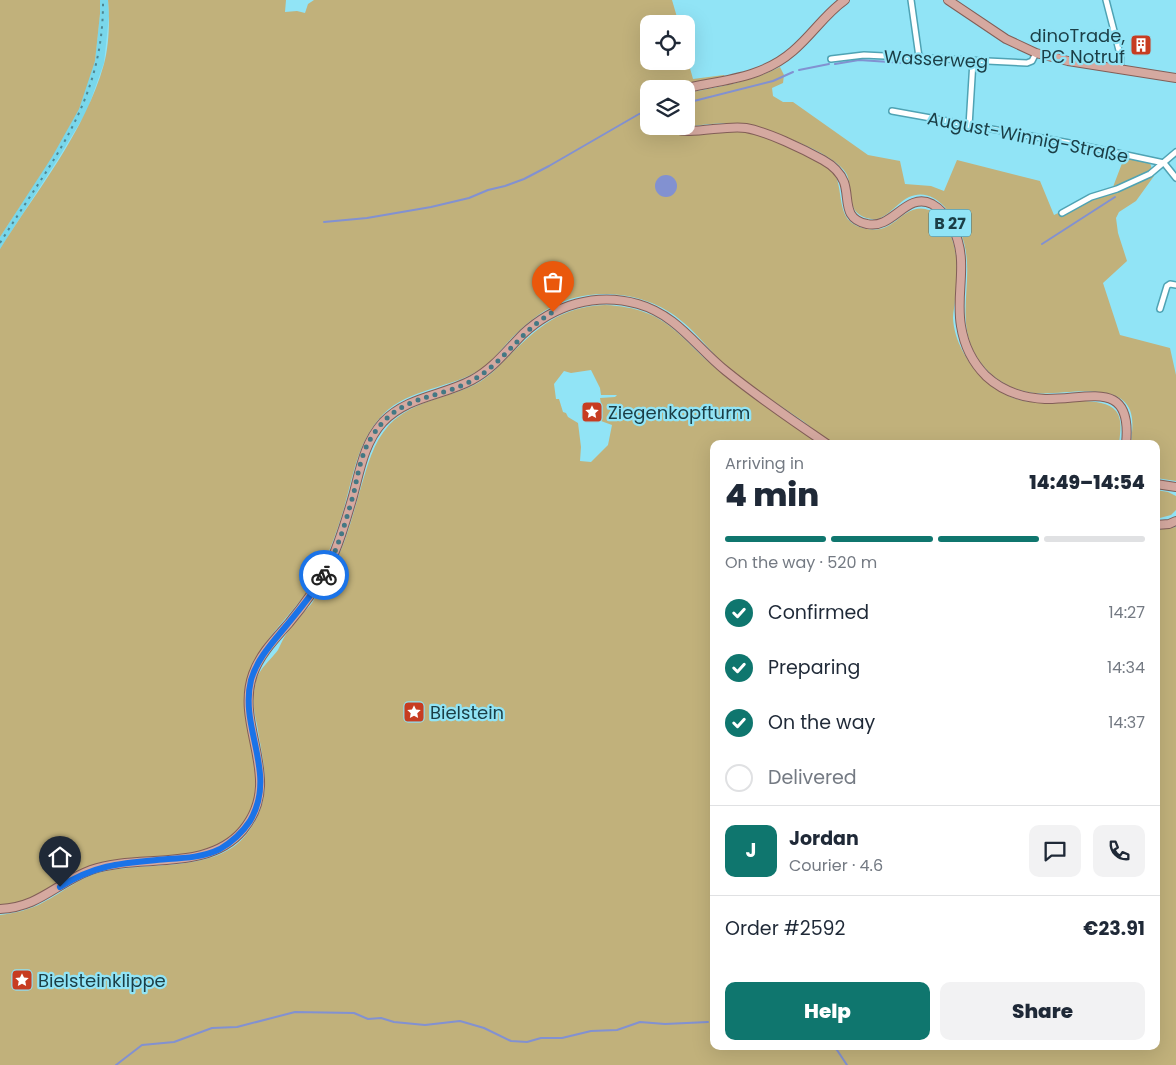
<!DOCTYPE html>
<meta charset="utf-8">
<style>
:root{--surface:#fff;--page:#f2f2f3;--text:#1f2937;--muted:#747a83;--line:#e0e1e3;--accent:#0f766e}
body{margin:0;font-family:Poppins,sans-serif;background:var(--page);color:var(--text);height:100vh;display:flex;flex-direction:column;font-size:19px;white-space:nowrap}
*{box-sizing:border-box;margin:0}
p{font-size:16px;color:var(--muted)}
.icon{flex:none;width:28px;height:28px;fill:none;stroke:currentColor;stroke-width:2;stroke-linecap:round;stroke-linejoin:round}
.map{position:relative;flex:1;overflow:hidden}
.side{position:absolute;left:710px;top:440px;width:450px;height:610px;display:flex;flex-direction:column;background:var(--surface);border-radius:10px;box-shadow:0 5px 20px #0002}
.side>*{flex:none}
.buttons{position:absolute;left:640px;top:15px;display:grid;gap:10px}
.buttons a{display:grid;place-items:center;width:55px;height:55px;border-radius:10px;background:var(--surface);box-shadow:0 5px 20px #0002;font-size:25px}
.pin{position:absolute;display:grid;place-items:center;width:42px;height:42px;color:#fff;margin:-51px -21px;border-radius:50% 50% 50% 0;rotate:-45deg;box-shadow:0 0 5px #0007}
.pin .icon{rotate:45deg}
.courier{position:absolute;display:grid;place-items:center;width:50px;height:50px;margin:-25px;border:4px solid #1a73e8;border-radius:50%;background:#fff;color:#222;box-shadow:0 1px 6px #0007}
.headline em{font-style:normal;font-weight:800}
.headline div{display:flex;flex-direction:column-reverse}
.headline{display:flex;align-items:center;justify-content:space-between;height:85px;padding:0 15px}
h1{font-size:32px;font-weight:800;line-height:38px}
.bar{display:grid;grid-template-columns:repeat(4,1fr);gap:8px 5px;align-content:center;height:60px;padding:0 15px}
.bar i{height:6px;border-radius:4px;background:var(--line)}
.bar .active{background:var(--accent)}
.bar p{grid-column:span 4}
.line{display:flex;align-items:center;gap:12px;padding:0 15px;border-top:1px solid var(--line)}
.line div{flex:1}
.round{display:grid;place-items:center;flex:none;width:52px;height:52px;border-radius:10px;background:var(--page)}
ol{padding:0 15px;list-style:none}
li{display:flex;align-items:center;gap:15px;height:55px}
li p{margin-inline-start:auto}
li .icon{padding:5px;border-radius:50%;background:var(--accent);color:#fff;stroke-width:4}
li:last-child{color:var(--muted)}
li i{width:28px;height:28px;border:2px solid var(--line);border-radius:50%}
.primary-button{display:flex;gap:10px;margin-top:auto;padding:10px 15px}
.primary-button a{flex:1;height:58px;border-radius:10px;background:var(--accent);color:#fff;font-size:20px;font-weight:800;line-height:58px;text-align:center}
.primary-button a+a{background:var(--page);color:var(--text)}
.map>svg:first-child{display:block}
.built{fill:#79d7eb}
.green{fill:#c1b17b;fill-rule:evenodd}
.water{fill:#8291d1}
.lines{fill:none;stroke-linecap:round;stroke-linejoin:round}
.stream{stroke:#8291d1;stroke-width:2}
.street-casing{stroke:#4fa3b4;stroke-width:8}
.primary-casing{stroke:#825e57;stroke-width:10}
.street{stroke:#fff;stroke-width:5}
.primary{stroke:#d5a9a0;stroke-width:8}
.rail{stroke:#4f8793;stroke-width:2;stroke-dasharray:2.5 5;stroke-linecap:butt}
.done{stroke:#447884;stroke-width:5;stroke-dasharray:0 9}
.route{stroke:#1a73e8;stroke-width:6}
.labels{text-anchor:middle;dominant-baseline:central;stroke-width:4.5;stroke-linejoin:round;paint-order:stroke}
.shield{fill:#91e4f6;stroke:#3e707b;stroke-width:1}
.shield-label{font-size:16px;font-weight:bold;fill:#1b3e46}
.poi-label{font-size:18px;fill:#1b3e46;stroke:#91e4f6;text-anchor:start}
.street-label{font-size:18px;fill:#1b3e46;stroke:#91e4f6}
</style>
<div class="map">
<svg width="1176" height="1065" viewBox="0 0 1176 1065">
<rect width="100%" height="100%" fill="#91e4f6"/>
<path class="built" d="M100,0h8l1,16 -5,47 -17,48 -29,48 -58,90v-12l18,-28 77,-148 5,-47z"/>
<g class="green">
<path d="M0,0h100v14l-5,47 -16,48 -27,48 -52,80z"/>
<path d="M108,0h178l-1,12 12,-1 8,2 3,-9 6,-4h358l7,24h-30v37h37v-7l7,25 31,-4 1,2 -44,7 -12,5h-20v37h13l9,8 7,1c19,-1 40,-6 60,-5 16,1 87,30 96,43 10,16 2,44 23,53 9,4 20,5 29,1 7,-3 13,-9 19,-13 20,-13 34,-1 44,18 10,20 9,46 6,67 0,6 -2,12 -2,19 1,22 14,44 29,60 11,11 27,20 42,23 23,5 78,-8 92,10 7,9 4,22 3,33h-32l-6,-2 -15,-1 -20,3c-54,0 -108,0 -162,0 -13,0 -40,3 -51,-2 -11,-5 -21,-14 -30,-21 -28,-19 -58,-38 -83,-61 -12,-12 -23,-26 -36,-37 -26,-23 -61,-32 -95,-28 -34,4 -58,23 -81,47 -10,11 -19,23 -32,30 -32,18 -73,17 -98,48 -21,25 -25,57 -34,88 -7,23 -15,47 -27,68 -19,35 -60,65 -69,103 -12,47 26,100 -4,144 -30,46 -104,27 -151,42 -16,6 -29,16 -45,25 -15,9 -30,13 -48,15v-656c37,-59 85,-117 104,-185 5,-18 6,-45 4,-64z"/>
<path d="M780,67l4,8 -1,8 -11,5 1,8 10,6h10l75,53 32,6 5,23 26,2 13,5 13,-31 83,21 14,34 59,-28 11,-29 26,5 4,13 -18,25 -17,11 -3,6 2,15 9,28 -24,22 17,52 50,13 6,27v106l-20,-3v-34h-25c1,-12 3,-23 -1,-34 -13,-30 -68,-14 -95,-17 -17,-1 -35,-10 -47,-22 -43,-45 -7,-91 -28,-140 -8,-19 -27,-45 -51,-34 -10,5 -17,15 -27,20 -6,4 -16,2 -22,-2 -13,-8 -7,-30 -14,-42 -12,-20 -66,-38 -89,-47 -25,-6 -48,-2 -73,1l-4,-1h6v-33c32,-6 65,-11 94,-26z"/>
<path d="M605,305c65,3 73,34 118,69 30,25 64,47 96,70h-105v602h442v-516l20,-3v538h-1176v-150c15,-2 29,-5 42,-12 22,-11 40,-28 65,-32 42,-9 109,1 138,-35 30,-36 19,-69 12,-111 -3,-13 -5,-26 -2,-39 2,-16 14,-24 23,-36 3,-6 5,-12 9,-17 7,-11 17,-20 25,-30 7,-11 14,-23 20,-34 14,-25 21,-55 29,-82 7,-23 12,-44 28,-62 24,-25 58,-26 87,-41 12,-6 21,-16 30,-25 31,-31 53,-52 99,-54zM591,370l9,18 1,7h16l-2,2 -15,1 2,11 -1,12 11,4 -4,20 -17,17 -11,-1 1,-14 -3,-24 -10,-6 -2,-4 -3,-1 -4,-13h-3l-2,-15 10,-13 7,2z"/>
<path d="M1156,490l12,2 8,4v14l-5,5 -15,4z"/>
</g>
<circle class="water" cx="666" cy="186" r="11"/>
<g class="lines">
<g class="stream">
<path d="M835,64l24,-4 76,5"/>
<path d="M799,70l30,-6"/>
<path d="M686,103l87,-22 20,-9"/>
<path d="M324,222l43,-4 64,-11 38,-9 19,-8 17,-4 19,-7 25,-13 90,-52 10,-2"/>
<path d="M1042,244l73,-47"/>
<path d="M831,1046l6,4 10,15"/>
<path d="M116,1065l26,-20 32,-3 38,-14 25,-1 58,-15 59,1 14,6 13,-1 13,4 31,3 35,-4 24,7 27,13 16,1 14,-4h21l29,-7 26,-1 23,-8 25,2 43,-2"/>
</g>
<g class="street-casing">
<g id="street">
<path d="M911,0l8,57"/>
<path d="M1106,0l15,58 -1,12"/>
<path d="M831,59l33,-4 163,8 5,-2 4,-8"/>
<path d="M892,111l183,33 89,19"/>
<path d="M969,126l4,-65"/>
<path d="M1164,163l12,15"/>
<path d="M1062,213l29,-16 26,-8 33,-15 26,-22"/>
<path d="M1160,309l7,-23 3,-2 6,1"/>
</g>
</g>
<g class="primary-casing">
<g id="primary">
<path d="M948,0l58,39 30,14 32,8 108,17"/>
<path d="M682,89c39,-9 79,-10 111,-38 19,-16 32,-37 52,-51"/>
<path d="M668,126c17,12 56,-2 78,2 22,4 57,21 77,32 9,5 17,12 21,22 6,17 -2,37 23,42 26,6 39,-33 65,-20 9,5 15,13 20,22 18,35 3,65 9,100 3,19 12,37 25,50 16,15 38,22 59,23 43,1 88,-21 81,45"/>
<path d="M1156,484l20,3"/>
<path d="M1156,525l13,-1 7,-3"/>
<path d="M0,909c40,-2 56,-26 91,-39 48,-17 116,3 152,-40 42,-51 -9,-103 10,-156 7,-20 22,-35 36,-51 15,-18 28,-36 39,-56 11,-22 18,-47 25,-71 7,-26 11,-53 30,-74 25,-26 59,-26 89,-42 21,-11 35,-30 51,-46 31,-29 73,-42 115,-30 39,11 58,43 88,67 32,26 67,50 101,73"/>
</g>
</g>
<use href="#street" class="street"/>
<use href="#primary" class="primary"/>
<path class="rail" d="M0,243c51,-82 104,-140 103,-243"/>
</g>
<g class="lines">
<path class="done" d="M324,575c14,-26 22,-54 30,-83 4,-18 7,-38 17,-54 29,-47 67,-36 107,-61 28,-18 45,-48 75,-65"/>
<path class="route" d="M60,887c37,-24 66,-24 108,-28 18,-1 36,-2 52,-10 12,-7 22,-16 30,-28 28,-48 -11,-92 1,-141 6,-21 21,-37 35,-54 13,-16 27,-32 38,-51"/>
</g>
<defs>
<g id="building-square" transform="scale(1.125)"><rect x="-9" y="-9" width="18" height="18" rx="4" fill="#c73c21" stroke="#91e4f6"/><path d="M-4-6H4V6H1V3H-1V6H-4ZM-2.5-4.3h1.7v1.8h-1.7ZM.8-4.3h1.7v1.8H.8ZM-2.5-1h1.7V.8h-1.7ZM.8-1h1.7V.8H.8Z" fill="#fff"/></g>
<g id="sight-square" transform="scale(1.125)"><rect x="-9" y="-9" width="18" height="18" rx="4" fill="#c73c21" stroke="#91e4f6"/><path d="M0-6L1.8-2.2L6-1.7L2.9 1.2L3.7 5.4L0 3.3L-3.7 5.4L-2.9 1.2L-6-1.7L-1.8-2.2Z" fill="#fff"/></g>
</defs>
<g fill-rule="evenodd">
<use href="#building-square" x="1141" y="45"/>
<use href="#sight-square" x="592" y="412"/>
<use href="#sight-square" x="414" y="712"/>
<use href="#sight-square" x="22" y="980"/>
</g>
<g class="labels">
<rect class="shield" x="929" y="209.5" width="42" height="27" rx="4"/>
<g class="shield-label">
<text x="950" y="223">B 27</text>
</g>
<g class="poi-label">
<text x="1125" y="35" text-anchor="end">dinoTrade,<tspan x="1125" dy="21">PC Notruf</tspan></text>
<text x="608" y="412">Ziegenkopfturm</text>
<text x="430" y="712">Bielstein</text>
<text x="38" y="980">Bielsteinklippe</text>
</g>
<g class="street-label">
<text transform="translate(936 59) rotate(3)">Wasserweg</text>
<text transform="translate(1028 137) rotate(11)">August-Winnig-Straße</text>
</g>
</g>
</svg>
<div class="buttons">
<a><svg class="icon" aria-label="locate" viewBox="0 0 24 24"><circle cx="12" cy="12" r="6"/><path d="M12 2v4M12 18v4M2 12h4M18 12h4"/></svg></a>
<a><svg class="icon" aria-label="layers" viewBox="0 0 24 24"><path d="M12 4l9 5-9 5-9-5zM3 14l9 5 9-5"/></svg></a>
</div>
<div class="pin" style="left:553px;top:312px;background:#ea580c"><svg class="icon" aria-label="bag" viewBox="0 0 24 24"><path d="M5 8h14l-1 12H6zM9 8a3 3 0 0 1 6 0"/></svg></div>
<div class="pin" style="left:60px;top:887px;background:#1f2937"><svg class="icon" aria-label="home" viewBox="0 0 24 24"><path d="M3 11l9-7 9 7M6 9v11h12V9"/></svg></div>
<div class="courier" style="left:324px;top:575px"><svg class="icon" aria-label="bike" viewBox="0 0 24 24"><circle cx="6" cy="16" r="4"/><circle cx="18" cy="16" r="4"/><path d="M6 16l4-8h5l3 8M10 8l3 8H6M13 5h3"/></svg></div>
<section class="side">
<div class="headline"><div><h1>4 min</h1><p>Arriving in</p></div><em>14:49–14:54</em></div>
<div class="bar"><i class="active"></i><i class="active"></i><i class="active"></i><i></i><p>On the way · 520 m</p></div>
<ol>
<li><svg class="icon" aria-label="check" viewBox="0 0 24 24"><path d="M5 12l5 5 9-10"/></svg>Confirmed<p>14:27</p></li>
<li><svg class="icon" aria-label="check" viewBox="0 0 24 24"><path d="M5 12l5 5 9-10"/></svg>Preparing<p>14:34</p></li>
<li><svg class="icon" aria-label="check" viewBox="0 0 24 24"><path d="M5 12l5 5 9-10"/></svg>On the way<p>14:37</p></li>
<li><i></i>Delivered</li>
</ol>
<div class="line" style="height:90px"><b class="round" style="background:var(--accent);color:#fff">J</b><div><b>Jordan</b><p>Courier · 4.6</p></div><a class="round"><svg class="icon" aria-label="chat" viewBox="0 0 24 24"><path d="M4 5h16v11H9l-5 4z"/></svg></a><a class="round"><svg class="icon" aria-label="phone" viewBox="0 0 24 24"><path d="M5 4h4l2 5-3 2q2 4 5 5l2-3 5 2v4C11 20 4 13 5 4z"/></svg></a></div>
<div class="line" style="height:65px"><div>Order #2592</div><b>€23.91</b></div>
<div class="primary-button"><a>Help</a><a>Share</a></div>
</section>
</div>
